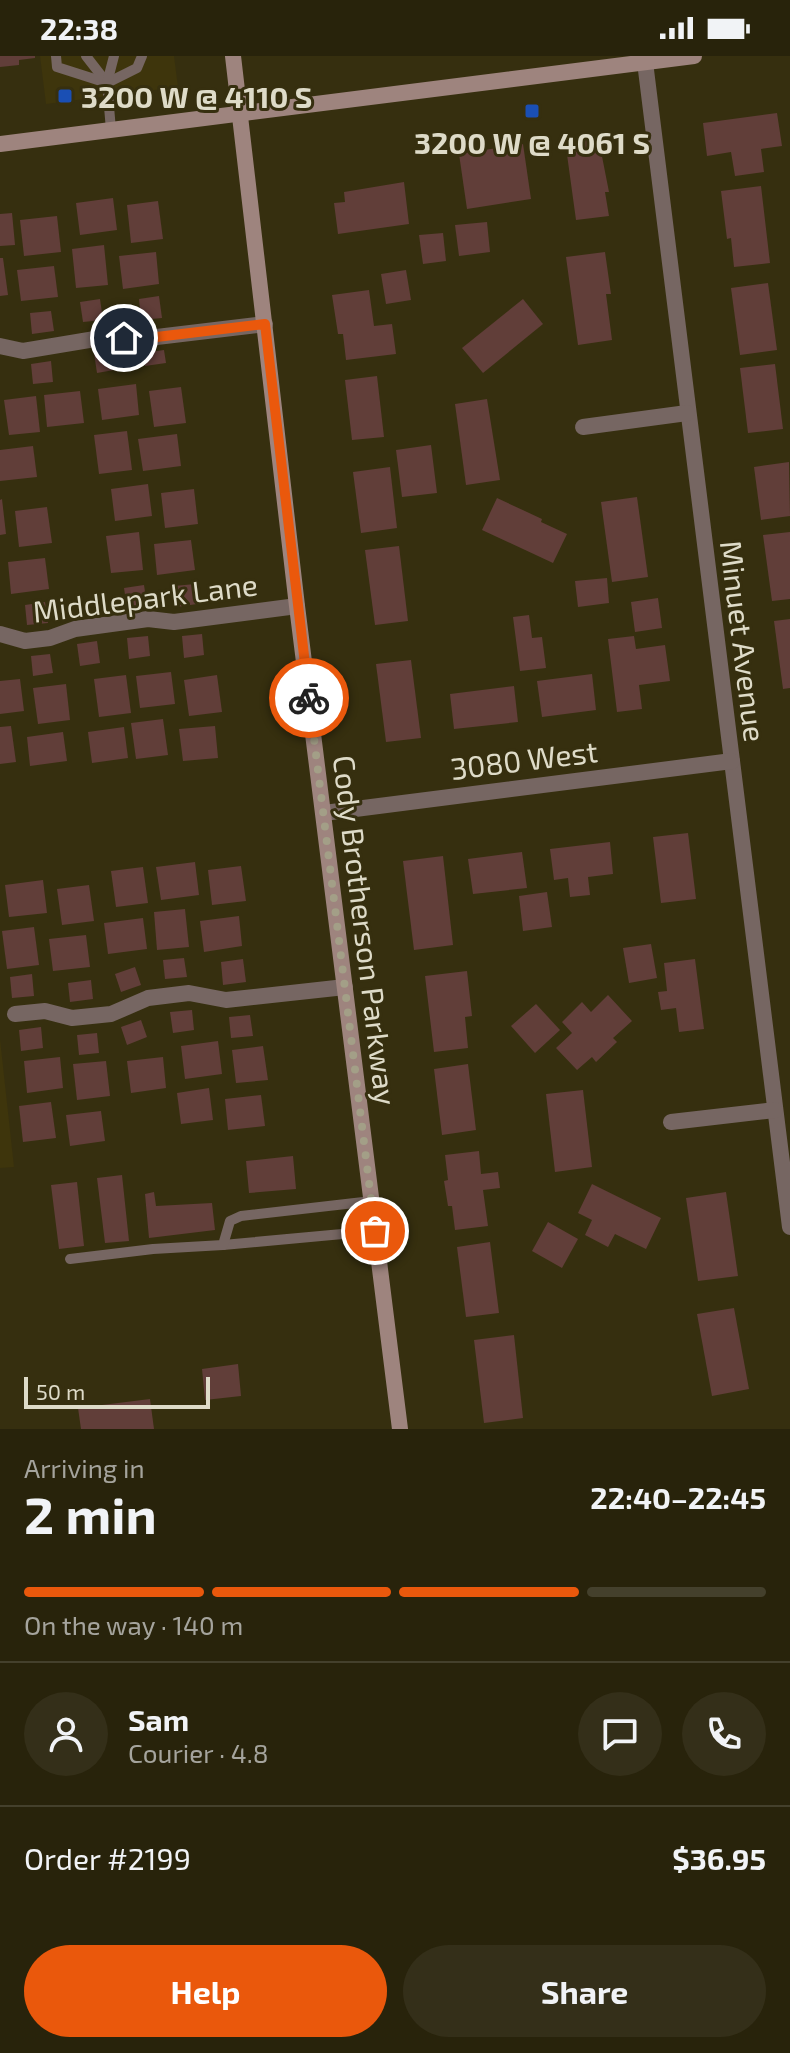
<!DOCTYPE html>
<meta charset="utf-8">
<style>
:root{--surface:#28230b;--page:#342f19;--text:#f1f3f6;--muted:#a5a49d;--line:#44402c;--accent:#ea580c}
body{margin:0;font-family:"Exo 2",sans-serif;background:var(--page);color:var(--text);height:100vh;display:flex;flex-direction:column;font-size:30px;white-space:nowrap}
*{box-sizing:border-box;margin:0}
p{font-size:26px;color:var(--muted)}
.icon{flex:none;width:44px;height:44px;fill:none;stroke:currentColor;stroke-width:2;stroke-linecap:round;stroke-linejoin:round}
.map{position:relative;height:1373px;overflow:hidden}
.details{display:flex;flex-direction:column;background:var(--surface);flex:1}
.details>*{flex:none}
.scale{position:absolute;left:24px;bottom:20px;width:186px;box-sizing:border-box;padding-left:8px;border:4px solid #dedbc8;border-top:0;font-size:22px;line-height:28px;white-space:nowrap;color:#dedbc8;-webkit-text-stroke:6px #362f0f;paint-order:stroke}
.pin{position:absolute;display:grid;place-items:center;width:68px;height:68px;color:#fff;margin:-34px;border:4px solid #fff;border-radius:50%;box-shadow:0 2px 8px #0007}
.courier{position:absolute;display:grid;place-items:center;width:80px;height:80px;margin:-40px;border:6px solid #ea580c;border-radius:50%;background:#fff;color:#222;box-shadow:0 2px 10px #0007}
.summary em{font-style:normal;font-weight:700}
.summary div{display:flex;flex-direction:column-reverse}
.summary{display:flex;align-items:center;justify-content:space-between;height:136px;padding:0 24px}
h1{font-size:52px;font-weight:700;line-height:60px}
.bar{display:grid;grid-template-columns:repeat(4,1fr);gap:12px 8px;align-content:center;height:96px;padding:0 24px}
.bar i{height:10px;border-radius:6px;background:var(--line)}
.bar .active{background:var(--accent)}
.bar p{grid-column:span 4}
.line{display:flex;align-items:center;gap:20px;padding:0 24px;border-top:2px solid var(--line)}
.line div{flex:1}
.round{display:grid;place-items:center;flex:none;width:84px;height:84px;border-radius:42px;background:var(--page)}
.button{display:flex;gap:16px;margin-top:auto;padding:16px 24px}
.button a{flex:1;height:92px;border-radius:48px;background:var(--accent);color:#fff;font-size:32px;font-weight:700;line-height:92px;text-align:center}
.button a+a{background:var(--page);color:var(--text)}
.status{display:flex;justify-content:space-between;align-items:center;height:56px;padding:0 40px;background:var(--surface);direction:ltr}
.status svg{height:22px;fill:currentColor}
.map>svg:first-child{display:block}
.built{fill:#3e350c}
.building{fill:#613e39}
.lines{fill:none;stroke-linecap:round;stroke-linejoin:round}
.lane{stroke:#766662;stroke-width:10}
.street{stroke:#766662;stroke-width:16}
.secondary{stroke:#9e847e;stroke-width:16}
.done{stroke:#a39f87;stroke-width:8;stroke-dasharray:0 14.4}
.route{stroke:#ea580c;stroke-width:10}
.transit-dot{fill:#1a4fb4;stroke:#362f0f;stroke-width:3}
.labels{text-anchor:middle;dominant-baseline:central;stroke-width:6;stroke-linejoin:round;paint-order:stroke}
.poi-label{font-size:30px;font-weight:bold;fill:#dedbc8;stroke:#362f0f;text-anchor:start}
.street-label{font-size:30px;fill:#dedbc8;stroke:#362f0f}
</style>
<div class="status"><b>22:38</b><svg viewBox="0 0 49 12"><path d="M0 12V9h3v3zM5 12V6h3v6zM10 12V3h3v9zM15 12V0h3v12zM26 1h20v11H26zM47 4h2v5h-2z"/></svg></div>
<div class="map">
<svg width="790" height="1373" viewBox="0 0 790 1373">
<rect width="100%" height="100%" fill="#362f0f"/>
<g class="built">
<path d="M40,0h134l4,31 -132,17z"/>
<path d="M0,983l14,128 -14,1z"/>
</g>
<g class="building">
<path d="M0,0h35v2l-16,2v5l-19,2z"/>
<path d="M777,57l5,33 -21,3 3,23 -29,4 -4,-24 -24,4 -4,-33z"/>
<path d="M598,80l11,56h-4l4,24 -33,4 -11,-80z"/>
<path d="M523,88l8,55 -64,10 -8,-55z"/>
<path d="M404,126l5,42 -71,10 -4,-31 11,-1 -1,-10z"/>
<path d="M761,130l9,77 -36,4 -3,-29 -4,1 -6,-48z"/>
<path d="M113,142l4,32 -37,5 -4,-32z"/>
<path d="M158,145l5,38 -32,4 -4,-38z"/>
<path d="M12,157l3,32 -15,1v-32z"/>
<path d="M57,160l4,36 -37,4 -4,-36z"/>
<path d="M487,166l3,30 -31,4 -4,-31z"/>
<path d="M443,177l3,28 -23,3 -4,-29z"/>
<path d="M104,189l4,40 -32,3 -4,-39z"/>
<path d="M156,196l3,32 -36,5 -4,-33z"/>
<path d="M605,196l6,42h-5l6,46 -34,5 -12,-88z"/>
<path d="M0,202h3l5,37 -8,1z"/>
<path d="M54,210l4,31 -37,4 -4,-31z"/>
<path d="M406,214l5,30 -25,4 -5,-30z"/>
<path d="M768,227l9,67 -37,5 -9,-67z"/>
<path d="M369,234l5,36 18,-2 4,30 -50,6 -3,-26h-5l-6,-39z"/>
<path d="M159,240l3,22 -21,2 -2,-21z"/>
<path d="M100,243l3,21 -20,2 -3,-20z"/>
<path d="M523,243l20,25 -60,49 -21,-25z"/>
<path d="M51,255l3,20 -22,3 -2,-21z"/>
<path d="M164,294l2,13 -21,3 -2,-13z"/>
<path d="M111,295l3,19 -17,3 -3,-20z"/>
<path d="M51,305l2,21 -20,2 -2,-20z"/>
<path d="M775,308l8,65 -35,4 -8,-65z"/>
<path d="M377,320l7,61 -32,3 -7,-60z"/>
<path d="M136,328l3,31 -37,5 -4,-31z"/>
<path d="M181,331l5,36 -32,4 -5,-36z"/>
<path d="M80,335l4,32 -37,4 -3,-32z"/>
<path d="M36,340l4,36 -31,3 -5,-35z"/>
<path d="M487,343l13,81 -34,5 -11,-81z"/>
<path d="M127,375l5,39 -33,4 -5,-39z"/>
<path d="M177,378l4,32 -38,5 -5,-32z"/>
<path d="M431,389l6,48 -35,4 -6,-47z"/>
<path d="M33,390l4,31 -37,4v-31z"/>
<path d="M789,406l1,54 -29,4 -7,-53z"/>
<path d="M390,411l7,61 -36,5 -8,-61z"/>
<path d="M148,428l4,32 -37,5 -4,-32z"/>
<path d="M194,433l4,35 -33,4 -4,-35z"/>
<path d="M637,441l11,80 -36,5 -11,-80z"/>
<path d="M497,442l45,21 -1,3 26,12 -14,29 -71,-33z"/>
<path d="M2,443l4,35 -6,1v-35z"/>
<path d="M47,451l5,36 -33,4 -4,-36z"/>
<path d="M139,476l4,38 -32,3 -5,-37z"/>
<path d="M790,476v67l-18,2 -9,-66z"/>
<path d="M191,484l4,30 -38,5 -3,-31z"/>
<path d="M399,490l9,75 -33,4 -10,-75z"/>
<path d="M45,502l4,31 -38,5 -3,-32z"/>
<path d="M607,522l2,25 -31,4 -3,-26z"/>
<path d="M195,528l2,20 -20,3 -3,-21z"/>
<path d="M144,529l3,20 -20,3 -3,-20z"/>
<path d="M658,542l4,30 -27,4 -4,-30z"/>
<path d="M45,546l3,21 -21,2 -2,-20z"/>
<path d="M529,559l3,23 10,-1 4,31 -26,3 -7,-54z"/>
<path d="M790,563v69l-7,1 -9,-68z"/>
<path d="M202,578l2,21 -20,3 -2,-22z"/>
<path d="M148,580l2,20 -21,3 -2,-21z"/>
<path d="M634,580l2,13 29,-4 5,36 -31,4 3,24 -25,3 -9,-73z"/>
<path d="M97,585l3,22 -20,3 -3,-22z"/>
<path d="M50,598l3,19 -20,3 -2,-20z"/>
<path d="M411,604l10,78 -35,4 -10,-78z"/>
<path d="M171,616l4,32 -35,4 -4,-32z"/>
<path d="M592,618l4,36 -54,7 -5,-36z"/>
<path d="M126,619l5,38 -32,4 -5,-38z"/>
<path d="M217,619l5,37 -33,4 -5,-36z"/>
<path d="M20,623l4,32 -24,3v-33z"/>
<path d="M66,628l4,36 -32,4 -5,-36z"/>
<path d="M514,630l4,36 -64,7 -4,-35z"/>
<path d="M163,663l5,36 -32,4 -5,-36z"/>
<path d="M11,670l5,36 -16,2v-37z"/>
<path d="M215,670l3,32 -35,3 -4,-32z"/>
<path d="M124,671l4,31 -36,5 -4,-31z"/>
<path d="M63,676l4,29 -37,5 -3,-29z"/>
<path d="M688,777l8,66 -35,4 -8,-66z"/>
<path d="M610,786l3,32 -25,3 2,18 -20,2 -2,-19 -14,2 -4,-31z"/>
<path d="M522,796l5,36 -54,6 -5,-35z"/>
<path d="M443,800l10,89 -39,5 -11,-89z"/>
<path d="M195,806l4,33 -38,5 -5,-33z"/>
<path d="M241,810l5,35 -34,4 -4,-35z"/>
<path d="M143,811l5,36 -32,4 -5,-36z"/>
<path d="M43,824l4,33 -38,4 -4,-32z"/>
<path d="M89,829l5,36 -32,4 -5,-36z"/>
<path d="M547,836l5,35 -29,4 -4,-35z"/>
<path d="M185,853l4,38 -32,3 -3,-38z"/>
<path d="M239,860l3,30 -38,6 -4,-31z"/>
<path d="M143,862l4,31 -39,5 -4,-31z"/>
<path d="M34,871l5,38 -32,4 -5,-38z"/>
<path d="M86,879l4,32 -37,4 -4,-32z"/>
<path d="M651,888l6,34 -28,5 -6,-35z"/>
<path d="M184,902l3,19 -22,2 -2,-19z"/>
<path d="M243,903l3,23 -23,3 -2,-23z"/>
<path d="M695,903l9,70 -25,3 -3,-24 -15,2 -3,-18 9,-1 -3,-28z"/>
<path d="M135,911l6,18 -20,7 -6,-18z"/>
<path d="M467,915l5,45 -7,1 3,31 -34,4 -9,-76z"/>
<path d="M32,918l2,22 -22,2 -2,-21z"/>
<path d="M91,924l2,19 -23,3 -2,-19z"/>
<path d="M608,939l24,26 -19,17 4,4 -21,20 -4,-5 -15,13 -21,-22 16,-15 -10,-11 20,-20 9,10z"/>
<path d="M536,948l24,26 -25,23 -24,-27z"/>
<path d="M192,954l2,20 -21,3 -3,-21z"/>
<path d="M250,959l3,21 -22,2 -2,-21z"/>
<path d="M141,964l6,17 -20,8 -6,-18z"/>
<path d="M41,971l2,21 -22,3 -2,-21z"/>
<path d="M97,977l2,20 -20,2 -2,-20z"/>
<path d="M218,985l4,33 -37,5 -4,-33z"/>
<path d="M263,990l5,34 -32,3 -4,-33z"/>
<path d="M60,1001l3,31 -36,5 -3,-32z"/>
<path d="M163,1001l3,31 -35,5 -4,-32z"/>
<path d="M106,1005l4,35 -33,4 -4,-36z"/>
<path d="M468,1008l8,66 -34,5 -8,-66z"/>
<path d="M209,1032l4,32 -32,4 -4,-31z"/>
<path d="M583,1034l9,77 -37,5 -9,-78z"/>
<path d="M261,1039l4,31 -37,4 -3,-31z"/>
<path d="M51,1046l5,36 -33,4 -4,-36z"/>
<path d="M101,1055l4,30 -35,5 -4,-31z"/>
<path d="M479,1095l2,23 17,-2 2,16 -17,2 5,36 -33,4 -3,-24h-4l-4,-25 4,-1 -3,-25z"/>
<path d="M293,1100l3,33 -47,4 -3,-32z"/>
<path d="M122,1119l7,66 -24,2 -8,-65z"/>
<path d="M77,1126l7,64 -25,3 -8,-64z"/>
<path d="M592,1128l69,34 -15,31 -31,-15 -7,13 -23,-12 7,-15 -14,-7z"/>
<path d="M154,1136l2,14 56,-3 3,27 -66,8 -4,-44z"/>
<path d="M726,1136l12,84 -40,5 -12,-83z"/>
<path d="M548,1166l30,17 -16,29 -30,-17z"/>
<path d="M490,1186l9,71 -33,4 -9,-70z"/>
<path d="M734,1252l15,81 -37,7 -15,-82z"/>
<path d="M514,1279l9,83 -39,5 -10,-83z"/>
<path d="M238,1308l3,32 -36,4 -3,-31z"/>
<path d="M150,1343l4,30h-73l-3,-21z"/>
</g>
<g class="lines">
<g class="lane">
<path d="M56,0l1,11 50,16 30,-15 5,-12"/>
<path d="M86,0l21,27"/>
<path d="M111,74l-4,-47 7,-27"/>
<path d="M223,1189l152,-14"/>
<path d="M70,1203l83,-10 70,-4 7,-24 11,-5 131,-15"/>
</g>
<g class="street">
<path d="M645,6l145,1165"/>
<path d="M0,290l23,5 84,-14 33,2 125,-15"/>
<path d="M583,371l104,-14"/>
<path d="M0,578l25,7 25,-3 25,-9 73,-10 26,3 123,-16"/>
<path d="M324,757l408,-52"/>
<path d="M15,958l30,-3 27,7 39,-4 37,-16 41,-5 37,7 119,-13"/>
<path d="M671,1066l104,-12"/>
</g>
<g class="secondary">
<path d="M233,0l64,550 103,823"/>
<path d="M0,88l694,-88"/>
</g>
</g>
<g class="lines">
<path class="done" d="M309,642l66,533"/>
<path class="route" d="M124,282l16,1 125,-15 44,374"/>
</g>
<g class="transit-dot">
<rect x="57" y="32" width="16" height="16" rx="4"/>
<rect x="524" y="47" width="16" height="16" rx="4"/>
</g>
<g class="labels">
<g class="poi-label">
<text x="81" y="40">3200 W @ 4110 S</text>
<text x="532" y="86" text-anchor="middle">3200 W @ 4061 S</text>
</g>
<g class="street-label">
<text transform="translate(145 541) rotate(-7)">Middlepark Lane</text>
<text transform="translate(744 585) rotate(83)">Minuet Avenue</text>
<text transform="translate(524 703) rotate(-7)">3080 West</text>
<text transform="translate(366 874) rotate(83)">Cody Brotherson Parkway</text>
</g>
</g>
</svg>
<div class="scale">50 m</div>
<div class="pin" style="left:375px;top:1175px;background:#ea580c"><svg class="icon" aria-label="bag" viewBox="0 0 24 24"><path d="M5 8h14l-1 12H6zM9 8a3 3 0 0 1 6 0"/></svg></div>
<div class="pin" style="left:124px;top:282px;background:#1f2937"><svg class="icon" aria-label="home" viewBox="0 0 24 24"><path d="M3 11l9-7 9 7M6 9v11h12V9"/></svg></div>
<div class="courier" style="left:309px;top:642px"><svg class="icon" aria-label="bike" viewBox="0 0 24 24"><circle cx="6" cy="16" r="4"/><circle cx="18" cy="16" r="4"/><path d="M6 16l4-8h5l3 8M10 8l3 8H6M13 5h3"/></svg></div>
</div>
<section class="details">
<div class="summary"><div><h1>2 min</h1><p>Arriving in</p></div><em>22:40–22:45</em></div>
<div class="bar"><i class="active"></i><i class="active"></i><i class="active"></i><i></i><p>On the way · 140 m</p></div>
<div class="line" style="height:144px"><a class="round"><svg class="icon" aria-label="person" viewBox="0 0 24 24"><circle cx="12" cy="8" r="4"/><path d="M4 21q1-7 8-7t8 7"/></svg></a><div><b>Sam</b><p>Courier · 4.8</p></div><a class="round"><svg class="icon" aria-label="chat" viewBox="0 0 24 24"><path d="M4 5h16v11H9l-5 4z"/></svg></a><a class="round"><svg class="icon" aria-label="phone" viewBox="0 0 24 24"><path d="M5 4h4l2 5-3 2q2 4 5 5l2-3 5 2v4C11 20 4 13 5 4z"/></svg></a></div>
<div class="line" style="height:104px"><div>Order #2199</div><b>$36.95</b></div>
<div class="button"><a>Help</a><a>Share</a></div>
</section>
